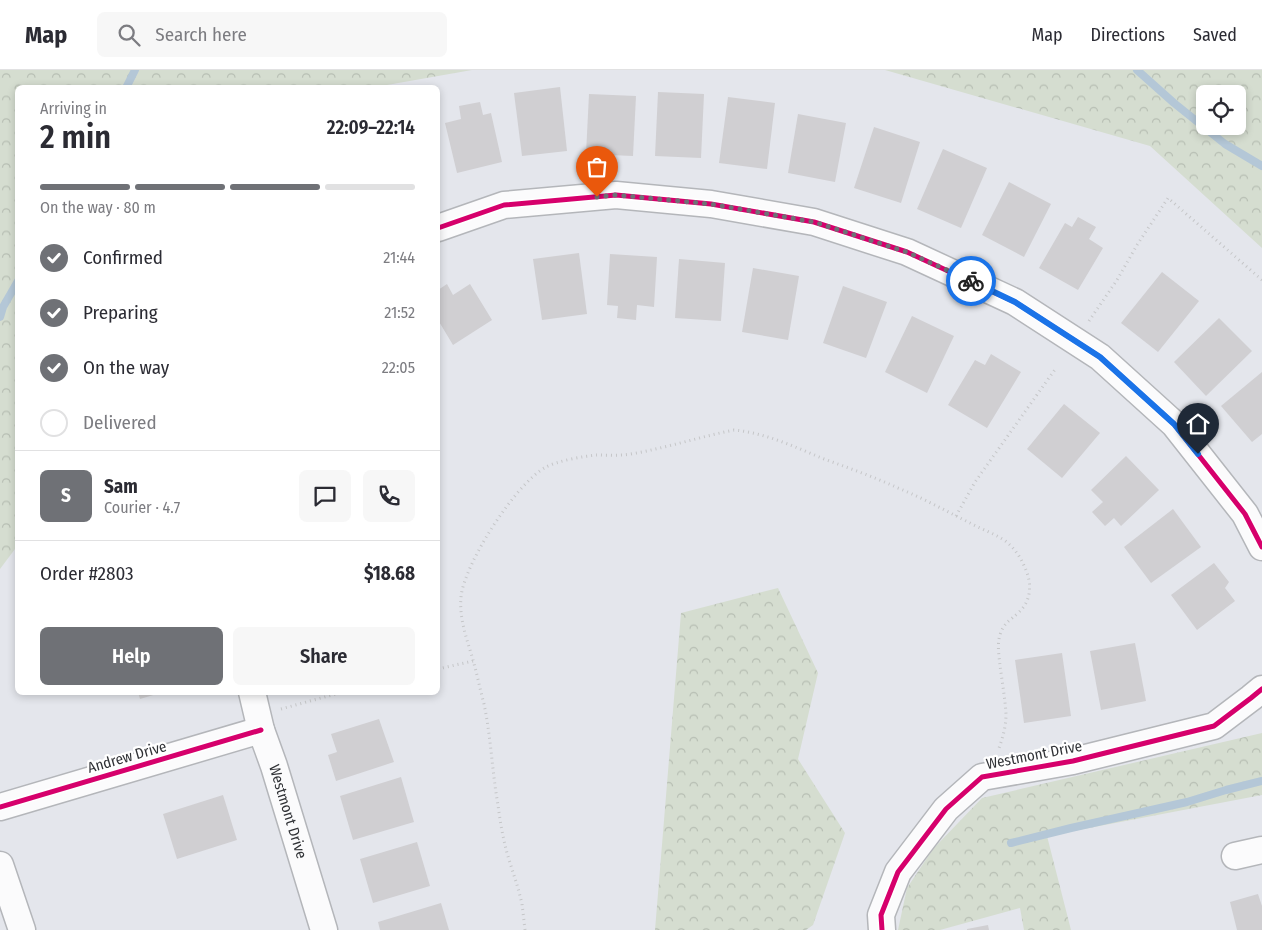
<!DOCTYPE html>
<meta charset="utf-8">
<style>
:root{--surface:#fff;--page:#f7f7f7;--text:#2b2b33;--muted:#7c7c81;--line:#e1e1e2;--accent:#6f7176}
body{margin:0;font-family:"Fira Sans Condensed",sans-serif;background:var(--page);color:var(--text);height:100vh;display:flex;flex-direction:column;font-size:19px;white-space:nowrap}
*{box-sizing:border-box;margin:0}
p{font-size:16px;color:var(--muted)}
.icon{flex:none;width:28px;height:28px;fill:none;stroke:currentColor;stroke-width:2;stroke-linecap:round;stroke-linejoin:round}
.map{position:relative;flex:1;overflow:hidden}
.side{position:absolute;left:15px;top:15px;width:425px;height:610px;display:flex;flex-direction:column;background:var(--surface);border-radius:8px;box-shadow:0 2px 8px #0003}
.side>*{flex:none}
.tools{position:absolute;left:1196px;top:15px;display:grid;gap:10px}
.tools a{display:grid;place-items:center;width:50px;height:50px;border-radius:8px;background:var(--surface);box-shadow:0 2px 8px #0003;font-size:25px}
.pin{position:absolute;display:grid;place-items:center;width:42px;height:42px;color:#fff;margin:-51px -21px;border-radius:50% 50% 50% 0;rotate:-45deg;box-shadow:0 0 5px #0007}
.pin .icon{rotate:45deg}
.courier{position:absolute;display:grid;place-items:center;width:50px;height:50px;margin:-25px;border:4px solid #1a73e8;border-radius:50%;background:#fff;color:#222;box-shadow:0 1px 6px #0007}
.overview em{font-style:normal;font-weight:600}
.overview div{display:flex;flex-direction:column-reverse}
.overview{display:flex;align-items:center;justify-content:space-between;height:85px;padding:0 25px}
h1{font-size:32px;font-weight:600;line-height:38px}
.bar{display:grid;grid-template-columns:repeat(4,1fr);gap:8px 5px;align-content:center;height:60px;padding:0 25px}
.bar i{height:6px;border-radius:4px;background:var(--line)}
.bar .selected{background:var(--accent)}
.bar p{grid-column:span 4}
.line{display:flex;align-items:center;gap:12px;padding:0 25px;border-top:1px solid var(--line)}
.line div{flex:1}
.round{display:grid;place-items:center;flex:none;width:52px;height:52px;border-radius:8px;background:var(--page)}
ol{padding:0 25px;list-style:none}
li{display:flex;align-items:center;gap:15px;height:55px}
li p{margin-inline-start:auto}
li .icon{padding:5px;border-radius:50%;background:var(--accent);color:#fff;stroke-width:4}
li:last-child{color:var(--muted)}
li i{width:28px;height:28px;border:2px solid var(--line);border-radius:50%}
.action{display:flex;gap:10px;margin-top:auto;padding:10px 25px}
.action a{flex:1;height:58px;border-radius:8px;background:var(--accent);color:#fff;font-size:20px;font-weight:600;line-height:58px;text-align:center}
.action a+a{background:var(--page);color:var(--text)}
header{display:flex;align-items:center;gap:30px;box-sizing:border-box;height:70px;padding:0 25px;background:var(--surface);border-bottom:1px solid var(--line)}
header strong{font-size:24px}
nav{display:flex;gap:28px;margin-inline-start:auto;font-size:18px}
.search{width:350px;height:45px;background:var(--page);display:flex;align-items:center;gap:12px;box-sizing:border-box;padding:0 18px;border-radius:8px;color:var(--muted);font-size:19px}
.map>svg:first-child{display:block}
.forest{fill:url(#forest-crowns);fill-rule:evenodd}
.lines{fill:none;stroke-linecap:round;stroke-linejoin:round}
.stream{stroke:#b4c7d7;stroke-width:8}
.building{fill:#d0cfd2}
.minor-casing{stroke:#b4b6ba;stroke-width:29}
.path{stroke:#c5c6c8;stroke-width:3;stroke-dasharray:1 4;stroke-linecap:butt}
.minor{stroke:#fbfbfc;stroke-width:26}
.cycleway-casing{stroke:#fff;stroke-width:8}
.cycleway{stroke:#d6006c;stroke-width:5}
.done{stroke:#6f7176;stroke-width:5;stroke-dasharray:0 9}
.route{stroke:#1a73e8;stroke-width:6}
.labels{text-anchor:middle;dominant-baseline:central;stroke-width:4.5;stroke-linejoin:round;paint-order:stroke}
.street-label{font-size:15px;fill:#303236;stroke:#fff}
</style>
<header>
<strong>Map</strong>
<div class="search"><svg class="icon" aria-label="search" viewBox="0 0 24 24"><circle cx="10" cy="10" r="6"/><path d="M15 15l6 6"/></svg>Search here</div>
<nav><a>Map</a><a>Directions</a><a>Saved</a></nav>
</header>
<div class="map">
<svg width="1262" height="860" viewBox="0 0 1262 860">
<defs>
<pattern id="forest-crowns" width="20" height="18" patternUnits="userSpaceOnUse" patternTransform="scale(1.25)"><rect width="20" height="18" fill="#d5ddd0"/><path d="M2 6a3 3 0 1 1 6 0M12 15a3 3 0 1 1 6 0" fill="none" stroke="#b7beb3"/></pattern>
</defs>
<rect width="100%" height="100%" fill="#e4e6ec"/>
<g class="forest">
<path d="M0,0h472l-102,18h-352v457l-18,24z"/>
<path d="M885,0h377v178l-112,-102zM1205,24h33v32h-33z"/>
<path d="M778,518l40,85 -20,86 47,74 -32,92 -7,5h-151l26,-317z"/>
<path d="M1262,663v62l-215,41 24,94h-47l-4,-22 -80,22h-42l9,-42 26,-39 49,-51z"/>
</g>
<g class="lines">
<g class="stream">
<path d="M1137,0l37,33 51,41 37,22"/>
<path d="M126,18l9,-18"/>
<path d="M0,247l3,-10 15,-26"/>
<path d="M1011,773l60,-15 116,-26 39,-12 36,-9"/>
</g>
</g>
<g class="building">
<path d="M560,17l7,64 -45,5 -8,-63z"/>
<path d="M658,22l46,2 -3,64 -46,-2z"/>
<path d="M589,24l47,2 -3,60 -47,-2z"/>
<path d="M728,27l47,6 -8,66 -48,-6z"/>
<path d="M480,32l3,13 8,-2 11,49 -45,11 -12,-50 16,-4 -2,-13z"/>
<path d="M798,44l48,9 -11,59 -47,-9z"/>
<path d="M874,57l46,15 -19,61 -47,-15z"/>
<path d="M943,79l44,19 -26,60 -44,-19z"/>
<path d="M1009,112l42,22 -27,53 -42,-22z"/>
<path d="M1078,147l18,10 -7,12 14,9 -25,42 -39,-22 26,-45 7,4z"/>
<path d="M579,183l8,61 -45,6 -9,-61z"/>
<path d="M610,184l47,3 -3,50 -17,-2 -1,15 -19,-2 1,-12 -11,-1z"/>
<path d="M679,189l46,4 -4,58 -46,-3z"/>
<path d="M753,198l46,8 -11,64 -46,-8z"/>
<path d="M1162,202l37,29 -41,51 -37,-29z"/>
<path d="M447,214l6,11 17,-11 22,36 -39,25 -15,-25v-30z"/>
<path d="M843,216l44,16 -21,56 -43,-15z"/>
<path d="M912,246l42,20 -27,57 -42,-21z"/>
<path d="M1219,248l33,33 -46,45 -32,-34z"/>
<path d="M991,284l30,18 -34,56 -39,-23 27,-45 10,5z"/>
<path d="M1262,302v62l-10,8 -31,-36z"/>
<path d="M1064,334l36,29 -38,45 -35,-29z"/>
<path d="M1126,386l33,34 -38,36 -7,-8 -9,8 -13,-14 11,-10 -12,-12z"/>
<path d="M1173,439l28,38 -50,36 -27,-36z"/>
<path d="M1214,493l15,19 -4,6 10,13 -38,29 -26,-35z"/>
<path d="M1135,573l11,58 -45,9 -11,-59z"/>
<path d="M1062,583l9,63 -47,7 -9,-63z"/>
<path d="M138,622h22v1l-20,6z"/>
<path d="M379,649l15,43 -58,19 -8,-26 9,-3 -6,-18z"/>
<path d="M401,707l13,45 -61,18 -13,-44z"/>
<path d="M223,725l14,45 -60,19 -14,-45z"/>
<path d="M417,772l13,44 -57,17 -13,-44z"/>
<path d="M1258,824l4,12v24h-25l-7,-28z"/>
<path d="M441,833l8,27h-69l-2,-8z"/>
<path d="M988,855l1,5h-22v-1z"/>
</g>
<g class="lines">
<g class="minor-casing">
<g id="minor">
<path d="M438,158l66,-23 112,-10 95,9 103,18 93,30 108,50 85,55 74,67 71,90 17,33"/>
<path id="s1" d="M252,622l9,38 13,36 50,164"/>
<path d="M0,737l261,-77"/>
<path d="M1235,786l27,-6"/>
<path d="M0,795l22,65"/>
<path d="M882,860l-1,-15 17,-43 48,-63 36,-32 91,-16 141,-35 37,-28 11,-9"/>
</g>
</g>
<g class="path">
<path d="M1089,251l28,-41 20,-35 31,-47 94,82"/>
<path d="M956,446l19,-34 81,-114"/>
<path d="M438,599l35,-8"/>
<path d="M281,639l62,-17"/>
<path d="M525,860c-1,-9 -2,-18 -3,-26 -4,-18 -10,-34 -15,-51 -4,-15 -7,-32 -9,-48 -6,-34 -7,-68 -14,-101 -4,-15 -7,-30 -11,-44 -6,-21 -14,-41 -12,-63 3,-33 55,-114 85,-130 11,-6 38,-11 51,-12 11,0 22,1 34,-1 35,-6 68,-17 103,-24 32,3 61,17 90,29 25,9 50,18 74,29 25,10 48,23 72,35 11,6 23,10 34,17 11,8 17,18 22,30 6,15 5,31 -7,42 -9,9 -15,10 -19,23 -3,9 -1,21 0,30 2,16 5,33 6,49 0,12 -3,23 -7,34"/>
</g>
<use href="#minor" class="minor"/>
<g class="cycleway-casing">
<g id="cycleway">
<path d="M438,158l66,-23 112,-10 95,9 103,18 93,30 108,50 85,55 74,67 71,90 17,33"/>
<path d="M0,737l261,-77"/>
<path d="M882,860l-1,-15 17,-43 48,-63 36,-32 91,-16 141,-35 37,-28 11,-9"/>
</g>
</g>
<use href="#cycleway" class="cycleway"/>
</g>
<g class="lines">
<path class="done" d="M597,127l19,-2 95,9 103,18 93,30 64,29"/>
<path class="route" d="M971,211l44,21 85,55 74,67 24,30"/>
</g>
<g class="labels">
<g class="street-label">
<text transform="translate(1034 685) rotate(-11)">Westmont Drive</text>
<text transform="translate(127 687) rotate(-16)">Andrew Drive</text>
<text stroke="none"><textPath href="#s1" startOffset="125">Westmont Drive</textPath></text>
</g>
</g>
</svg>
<div class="tools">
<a><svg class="icon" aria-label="locate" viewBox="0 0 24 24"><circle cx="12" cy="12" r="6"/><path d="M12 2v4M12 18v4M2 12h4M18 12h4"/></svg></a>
</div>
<div class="pin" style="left:597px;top:127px;background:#ea580c"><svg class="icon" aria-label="bag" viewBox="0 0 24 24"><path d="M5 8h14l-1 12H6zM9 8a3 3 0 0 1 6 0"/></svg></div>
<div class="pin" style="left:1198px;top:384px;background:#1f2937"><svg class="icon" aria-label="home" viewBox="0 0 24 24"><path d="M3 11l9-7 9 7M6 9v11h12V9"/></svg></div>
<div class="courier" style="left:971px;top:211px"><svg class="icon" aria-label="bike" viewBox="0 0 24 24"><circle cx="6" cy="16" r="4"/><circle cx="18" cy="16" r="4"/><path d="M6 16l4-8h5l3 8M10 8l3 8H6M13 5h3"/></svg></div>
<section class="side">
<div class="overview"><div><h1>2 min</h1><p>Arriving in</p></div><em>22:09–22:14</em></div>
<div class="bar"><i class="selected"></i><i class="selected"></i><i class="selected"></i><i></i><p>On the way · 80 m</p></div>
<ol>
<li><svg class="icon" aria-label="check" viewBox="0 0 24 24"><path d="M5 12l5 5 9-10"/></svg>Confirmed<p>21:44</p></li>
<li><svg class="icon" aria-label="check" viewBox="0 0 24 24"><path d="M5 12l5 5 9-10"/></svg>Preparing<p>21:52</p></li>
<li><svg class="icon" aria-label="check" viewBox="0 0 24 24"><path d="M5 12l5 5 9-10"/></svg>On the way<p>22:05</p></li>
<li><i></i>Delivered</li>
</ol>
<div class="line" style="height:90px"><b class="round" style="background:var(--accent);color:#fff">S</b><div><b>Sam</b><p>Courier · 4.7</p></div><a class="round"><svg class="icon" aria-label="chat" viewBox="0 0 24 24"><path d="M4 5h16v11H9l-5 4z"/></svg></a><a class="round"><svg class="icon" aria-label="phone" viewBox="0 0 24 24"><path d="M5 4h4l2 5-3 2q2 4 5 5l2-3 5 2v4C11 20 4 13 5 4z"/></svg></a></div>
<div class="line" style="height:65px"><div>Order #2803</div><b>$18.68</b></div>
<div class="action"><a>Help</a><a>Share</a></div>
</section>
</div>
